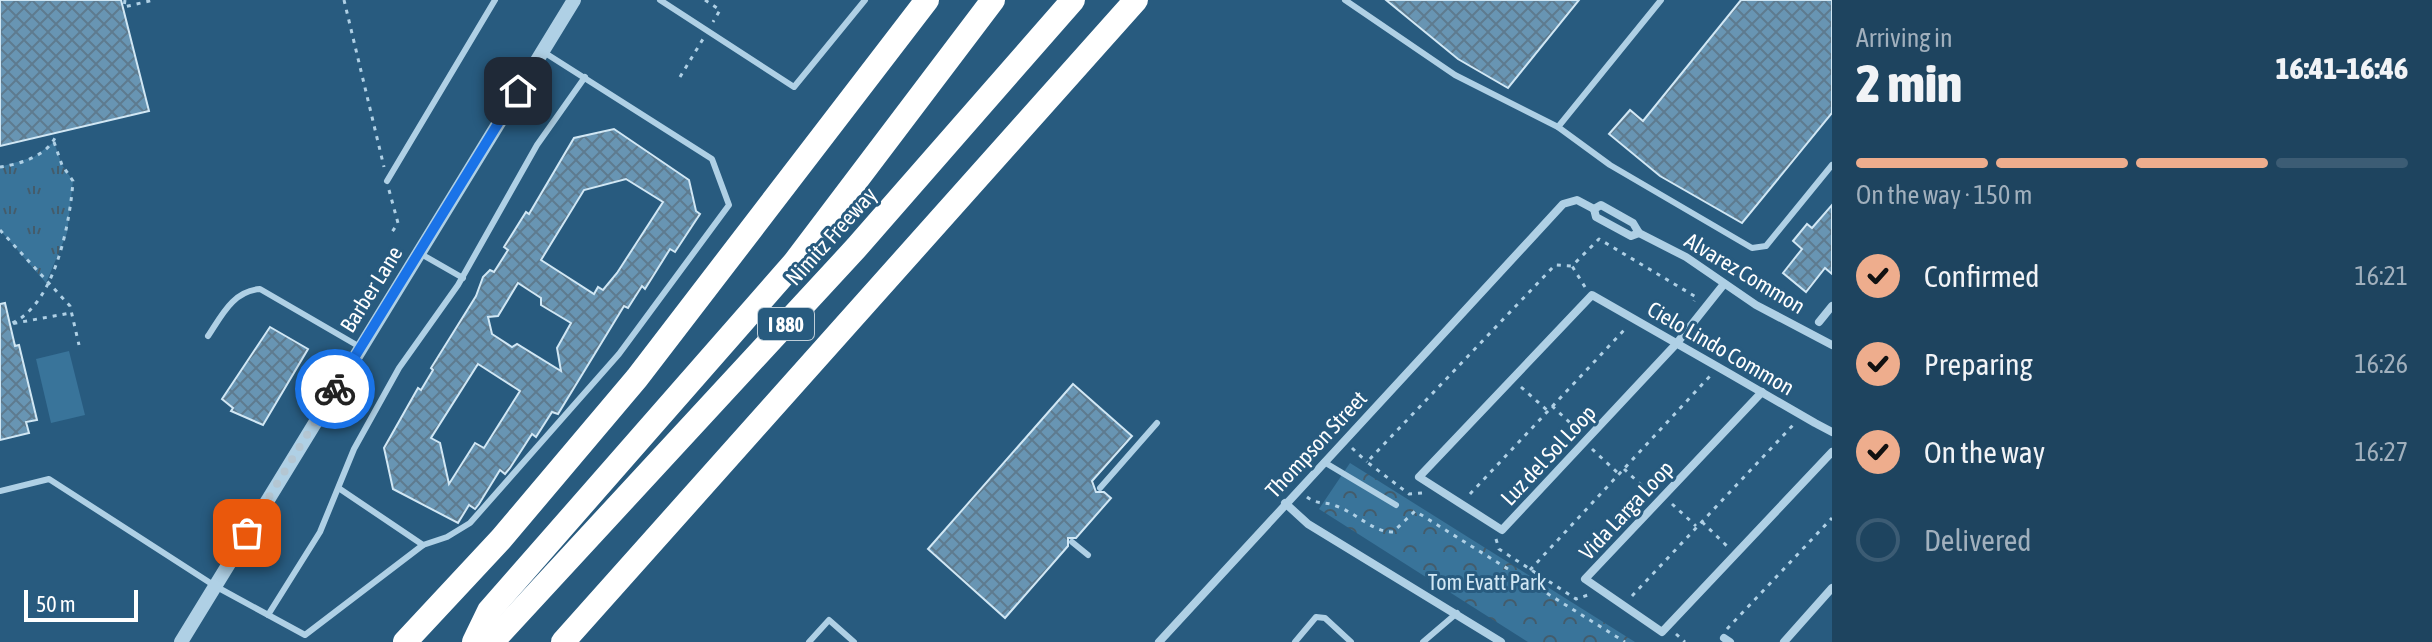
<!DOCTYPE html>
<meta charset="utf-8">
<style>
:root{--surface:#1e445f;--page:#2b4e68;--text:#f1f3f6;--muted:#a1b0bd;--line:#3c5c74;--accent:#eead8d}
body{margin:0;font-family:"Asap Condensed",sans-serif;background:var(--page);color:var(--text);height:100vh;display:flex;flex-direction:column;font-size:30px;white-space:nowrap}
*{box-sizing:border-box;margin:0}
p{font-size:26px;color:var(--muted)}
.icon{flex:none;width:44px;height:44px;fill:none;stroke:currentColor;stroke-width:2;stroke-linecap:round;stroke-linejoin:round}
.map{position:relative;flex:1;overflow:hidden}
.sheet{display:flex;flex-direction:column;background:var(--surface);width:600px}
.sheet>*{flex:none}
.scale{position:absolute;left:24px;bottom:20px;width:114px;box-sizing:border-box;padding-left:8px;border:4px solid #fff;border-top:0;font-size:22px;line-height:28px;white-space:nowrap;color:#fff;-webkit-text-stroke:6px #285b7f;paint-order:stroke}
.pin{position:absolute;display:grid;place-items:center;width:68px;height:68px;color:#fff;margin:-34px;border-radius:16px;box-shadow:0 4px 12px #0006}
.courier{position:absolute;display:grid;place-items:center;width:80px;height:80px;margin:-40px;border:6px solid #1a73e8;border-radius:50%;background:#fff;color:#222;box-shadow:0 2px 10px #0007}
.headline em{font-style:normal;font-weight:800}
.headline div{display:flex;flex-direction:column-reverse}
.headline{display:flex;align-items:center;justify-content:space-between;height:136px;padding:0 24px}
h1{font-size:52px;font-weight:800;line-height:60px}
.bar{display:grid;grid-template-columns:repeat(4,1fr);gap:12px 8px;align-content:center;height:96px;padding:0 24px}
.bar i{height:10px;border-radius:6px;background:var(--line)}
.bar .selected{background:var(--accent)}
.bar p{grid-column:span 4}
ol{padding:0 24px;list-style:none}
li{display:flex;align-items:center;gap:24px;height:88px}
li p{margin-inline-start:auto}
li .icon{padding:8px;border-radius:50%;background:var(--accent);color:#111;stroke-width:4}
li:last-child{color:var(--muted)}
li i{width:44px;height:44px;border:4px solid var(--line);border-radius:50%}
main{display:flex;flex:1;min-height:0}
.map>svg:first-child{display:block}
.grass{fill:url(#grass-tufts)}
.park{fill:url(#park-crowns)}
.pitch{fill:#39749a}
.building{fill:url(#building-cross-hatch);stroke:#d1e7f4;stroke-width:2;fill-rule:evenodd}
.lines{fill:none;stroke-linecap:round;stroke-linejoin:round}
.path{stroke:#afd0e5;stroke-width:3;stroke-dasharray:4 6;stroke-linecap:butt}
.service{stroke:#afd0e5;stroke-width:6}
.minor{stroke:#afd0e5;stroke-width:8}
.tertiary{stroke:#afd0e5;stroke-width:14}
.motorway{stroke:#fff;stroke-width:24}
.done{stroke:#b4c6d2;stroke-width:8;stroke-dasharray:0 14.4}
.route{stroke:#1a73e8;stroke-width:10}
.labels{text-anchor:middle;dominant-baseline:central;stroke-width:6;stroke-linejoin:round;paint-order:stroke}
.shield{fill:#285b7f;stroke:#beced9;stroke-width:2}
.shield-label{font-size:20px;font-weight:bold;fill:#fff}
.street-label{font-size:22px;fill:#fff;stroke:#285b7f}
.park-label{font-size:22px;fill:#d1e7f4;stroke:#285b7f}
</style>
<main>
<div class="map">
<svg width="1832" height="642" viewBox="0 0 1832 642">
<defs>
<pattern id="grass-tufts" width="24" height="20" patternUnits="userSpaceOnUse" patternTransform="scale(2)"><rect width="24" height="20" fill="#39749a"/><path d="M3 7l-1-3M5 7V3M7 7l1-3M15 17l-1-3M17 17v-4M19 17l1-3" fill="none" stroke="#445c6b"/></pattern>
<pattern id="park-crowns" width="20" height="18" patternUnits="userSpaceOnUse" patternTransform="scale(2)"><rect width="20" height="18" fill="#39749a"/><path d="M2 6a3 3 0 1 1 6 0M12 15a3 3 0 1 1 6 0" fill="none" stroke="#445c6b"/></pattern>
<pattern id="building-cross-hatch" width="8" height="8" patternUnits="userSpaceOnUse" patternTransform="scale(2)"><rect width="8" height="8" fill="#6895b3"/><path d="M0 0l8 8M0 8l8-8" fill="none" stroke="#5e7b8f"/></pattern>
</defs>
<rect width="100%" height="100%" fill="#285b7f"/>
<path class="grass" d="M54,142l8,23 11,16 -6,52 -21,50 -46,-53v-63l34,-10z"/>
<path class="park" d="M1350,463l285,179h-107l-209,-133z"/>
<path class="pitch" d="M69,351l16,64 -34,8 -15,-64z"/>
<g class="building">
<path d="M0,0h121l28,111 -149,35z"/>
<path d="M1386,0h193l-71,88 -50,-29z"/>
<path d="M1741,0h91v113l-90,110 -82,-47 -51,-42 21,-24 13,11z"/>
<path d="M614,129l75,51 7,31 4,3 -25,38 -5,-3 -25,40 -3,-3 -14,22 -4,-2 -66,108 -6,-2 -16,25 -4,-3 -22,34 -5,6 -5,-4 -21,34 -4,5 -6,-4 -11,18 -65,-34 -9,-41 34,-60 3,2 12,-20 -2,-2 45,-72 7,-19 7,-7 4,2 14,-22 -4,-3 22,-35 3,2 45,-76zM626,179l37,23 -46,71 -14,17 -5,-3 -4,7 -53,-34 43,-70zM518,283l23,15v7l30,18 -14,25 4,23 -44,-27 -5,3 -20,-13 -4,-17 10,-1zM478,364l42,27 -36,57 -9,-5 -26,41 -9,-41 -9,-5z"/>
<path d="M1832,205v69l-7,-6 -19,24 -23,-19 19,-24 -9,-8 14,-17 5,4z"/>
<path d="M5,303l10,43 4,-1 18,75 -11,2 3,11 -29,7v-136z"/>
<path d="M270,327l38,22 -45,76 -32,-14 2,-3 -11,-9z"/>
<path d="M1073,384l59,52 -40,45 4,11h8l7,6 -35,40h-8v8l-63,72 -77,-69z"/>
</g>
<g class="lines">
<g class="path">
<path d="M125,0l-1,7 30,-7"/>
<path d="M344,0l40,167"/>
<path d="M705,0l15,10 -7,12"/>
<path d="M680,77l23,-38"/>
<path d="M54,142l8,23 11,16c-3,42 -18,125 -63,143l61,-11"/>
<path d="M0,167c21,-3 50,-12 57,-34"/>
<path d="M389,190l9,33 -8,12"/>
<path d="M0,230l70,76 9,39"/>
<path d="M1585,287l-13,-21 27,-27 97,58 -2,4"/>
<path d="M1521,387l27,24"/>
<path d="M1552,406l27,25"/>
<path d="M1352,448l15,14"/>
<path d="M1592,449l27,25"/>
<path d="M1624,469l26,24"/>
<path d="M1422,493l-13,1 -42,-32 188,-197 17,1"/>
<path d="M1470,494l156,-166"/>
<path d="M1307,497c10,8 18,4 29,9 21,7 36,26 57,26l22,-21 210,131"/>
<path d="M1672,504l24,22"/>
<path d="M1702,522l26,25"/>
<path d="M1496,539l3,10 77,50 12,-4"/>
<path d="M1530,570l180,-194"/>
<path d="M1632,596l162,-172"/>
<path d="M1727,629l105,-111"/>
<path d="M1676,634l9,8"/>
</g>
<g class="service">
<path d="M660,0l134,87 71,-87"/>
<path d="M1345,0l110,75 103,52 52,38 142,83 14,-2 66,-81"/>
<path d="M1558,127l103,-127"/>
<path d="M387,181l108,-181"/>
<path d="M421,254l42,24"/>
<path d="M208,336c14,-21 25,-45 52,-47l100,58"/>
<path d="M1324,462l72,43"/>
<path d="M1100,488l57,-65"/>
<path d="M340,489l83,56"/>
<path d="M0,491l49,-12 166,107 90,49 118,-90 24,-8 23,-14 149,-169 110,-149 -17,-46 -170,-108"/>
<path d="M1072,542l16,13"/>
<path d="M268,615l52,-83 34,-83 45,-81 59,-83 79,-140 48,-68"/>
<path d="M809,642l20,-22 25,22"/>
<path d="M1295,642l21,-25 9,1 26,24"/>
<path d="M1423,642l34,-29"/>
</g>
<g class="minor">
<path d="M1594,209l7,-4 32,18 6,10 47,24 70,48 76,40"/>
<path d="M1594,209l2,8 35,19 8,-3"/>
<path d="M1724,284l-47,59 -175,187 -83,-53 173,-182c74,42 149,85 223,128l17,9"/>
<path d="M1819,322l13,-16"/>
<path d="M1762,392l-177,187 77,53 170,-180"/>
<path d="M1285,503l23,21 193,118"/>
<path d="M1724,638l6,4"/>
<path d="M1159,642l404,-438 14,-4 17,9"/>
<path d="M1784,642l48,-54"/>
</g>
<path class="tertiary" d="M181,642l393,-642"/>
<g class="motorway">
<path d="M405,642l96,-103 136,-161 290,-378"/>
<path d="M474,642l15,-31 305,-348 199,-263"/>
<path d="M492,642l364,-394 217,-248"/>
<path d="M563,642l573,-642"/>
</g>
</g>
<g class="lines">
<path class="done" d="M247,533l88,-144"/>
<path class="route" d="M335,389l183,-298"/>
</g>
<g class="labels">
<rect class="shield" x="758" y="308" width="56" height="32" rx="6"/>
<g class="shield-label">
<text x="786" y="324">I 880</text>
</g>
<g class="street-label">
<text transform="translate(831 236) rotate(-48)">Nimitz Freeway</text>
<text transform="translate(1745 273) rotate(31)">Alvarez Common</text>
<text transform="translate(371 289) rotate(-58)">Barber Lane</text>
<text transform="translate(1721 348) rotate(30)">Cielo Lindo Common</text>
<text transform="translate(1316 444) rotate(-47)">Thompson Street</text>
<text transform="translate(1548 455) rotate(-47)">Luz del Sol Loop</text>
<text transform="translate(1626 510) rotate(-47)">Vida Larga Loop</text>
</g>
<g class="park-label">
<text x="1487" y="582">Tom Evatt Park</text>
</g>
</g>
</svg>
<div class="scale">50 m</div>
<div class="pin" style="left:247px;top:533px;background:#ea580c"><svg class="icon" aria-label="bag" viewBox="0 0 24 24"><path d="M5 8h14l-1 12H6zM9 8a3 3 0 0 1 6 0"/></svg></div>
<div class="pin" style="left:518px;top:91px;background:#1f2937"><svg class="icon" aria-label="home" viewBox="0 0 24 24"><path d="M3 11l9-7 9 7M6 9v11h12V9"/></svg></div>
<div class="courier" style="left:335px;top:389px"><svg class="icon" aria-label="bike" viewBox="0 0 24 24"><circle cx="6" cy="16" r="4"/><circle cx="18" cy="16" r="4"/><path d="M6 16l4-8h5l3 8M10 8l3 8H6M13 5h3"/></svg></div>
</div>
<section class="sheet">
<div class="headline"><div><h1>2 min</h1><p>Arriving in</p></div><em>16:41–16:46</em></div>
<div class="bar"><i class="selected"></i><i class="selected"></i><i class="selected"></i><i></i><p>On the way · 150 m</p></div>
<ol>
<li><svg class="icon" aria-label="check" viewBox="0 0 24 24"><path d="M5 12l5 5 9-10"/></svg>Confirmed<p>16:21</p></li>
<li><svg class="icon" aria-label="check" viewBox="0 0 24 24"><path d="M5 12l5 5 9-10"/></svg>Preparing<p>16:26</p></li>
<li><svg class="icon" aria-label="check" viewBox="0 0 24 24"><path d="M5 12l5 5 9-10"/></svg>On the way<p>16:27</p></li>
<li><i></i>Delivered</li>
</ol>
</section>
</main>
